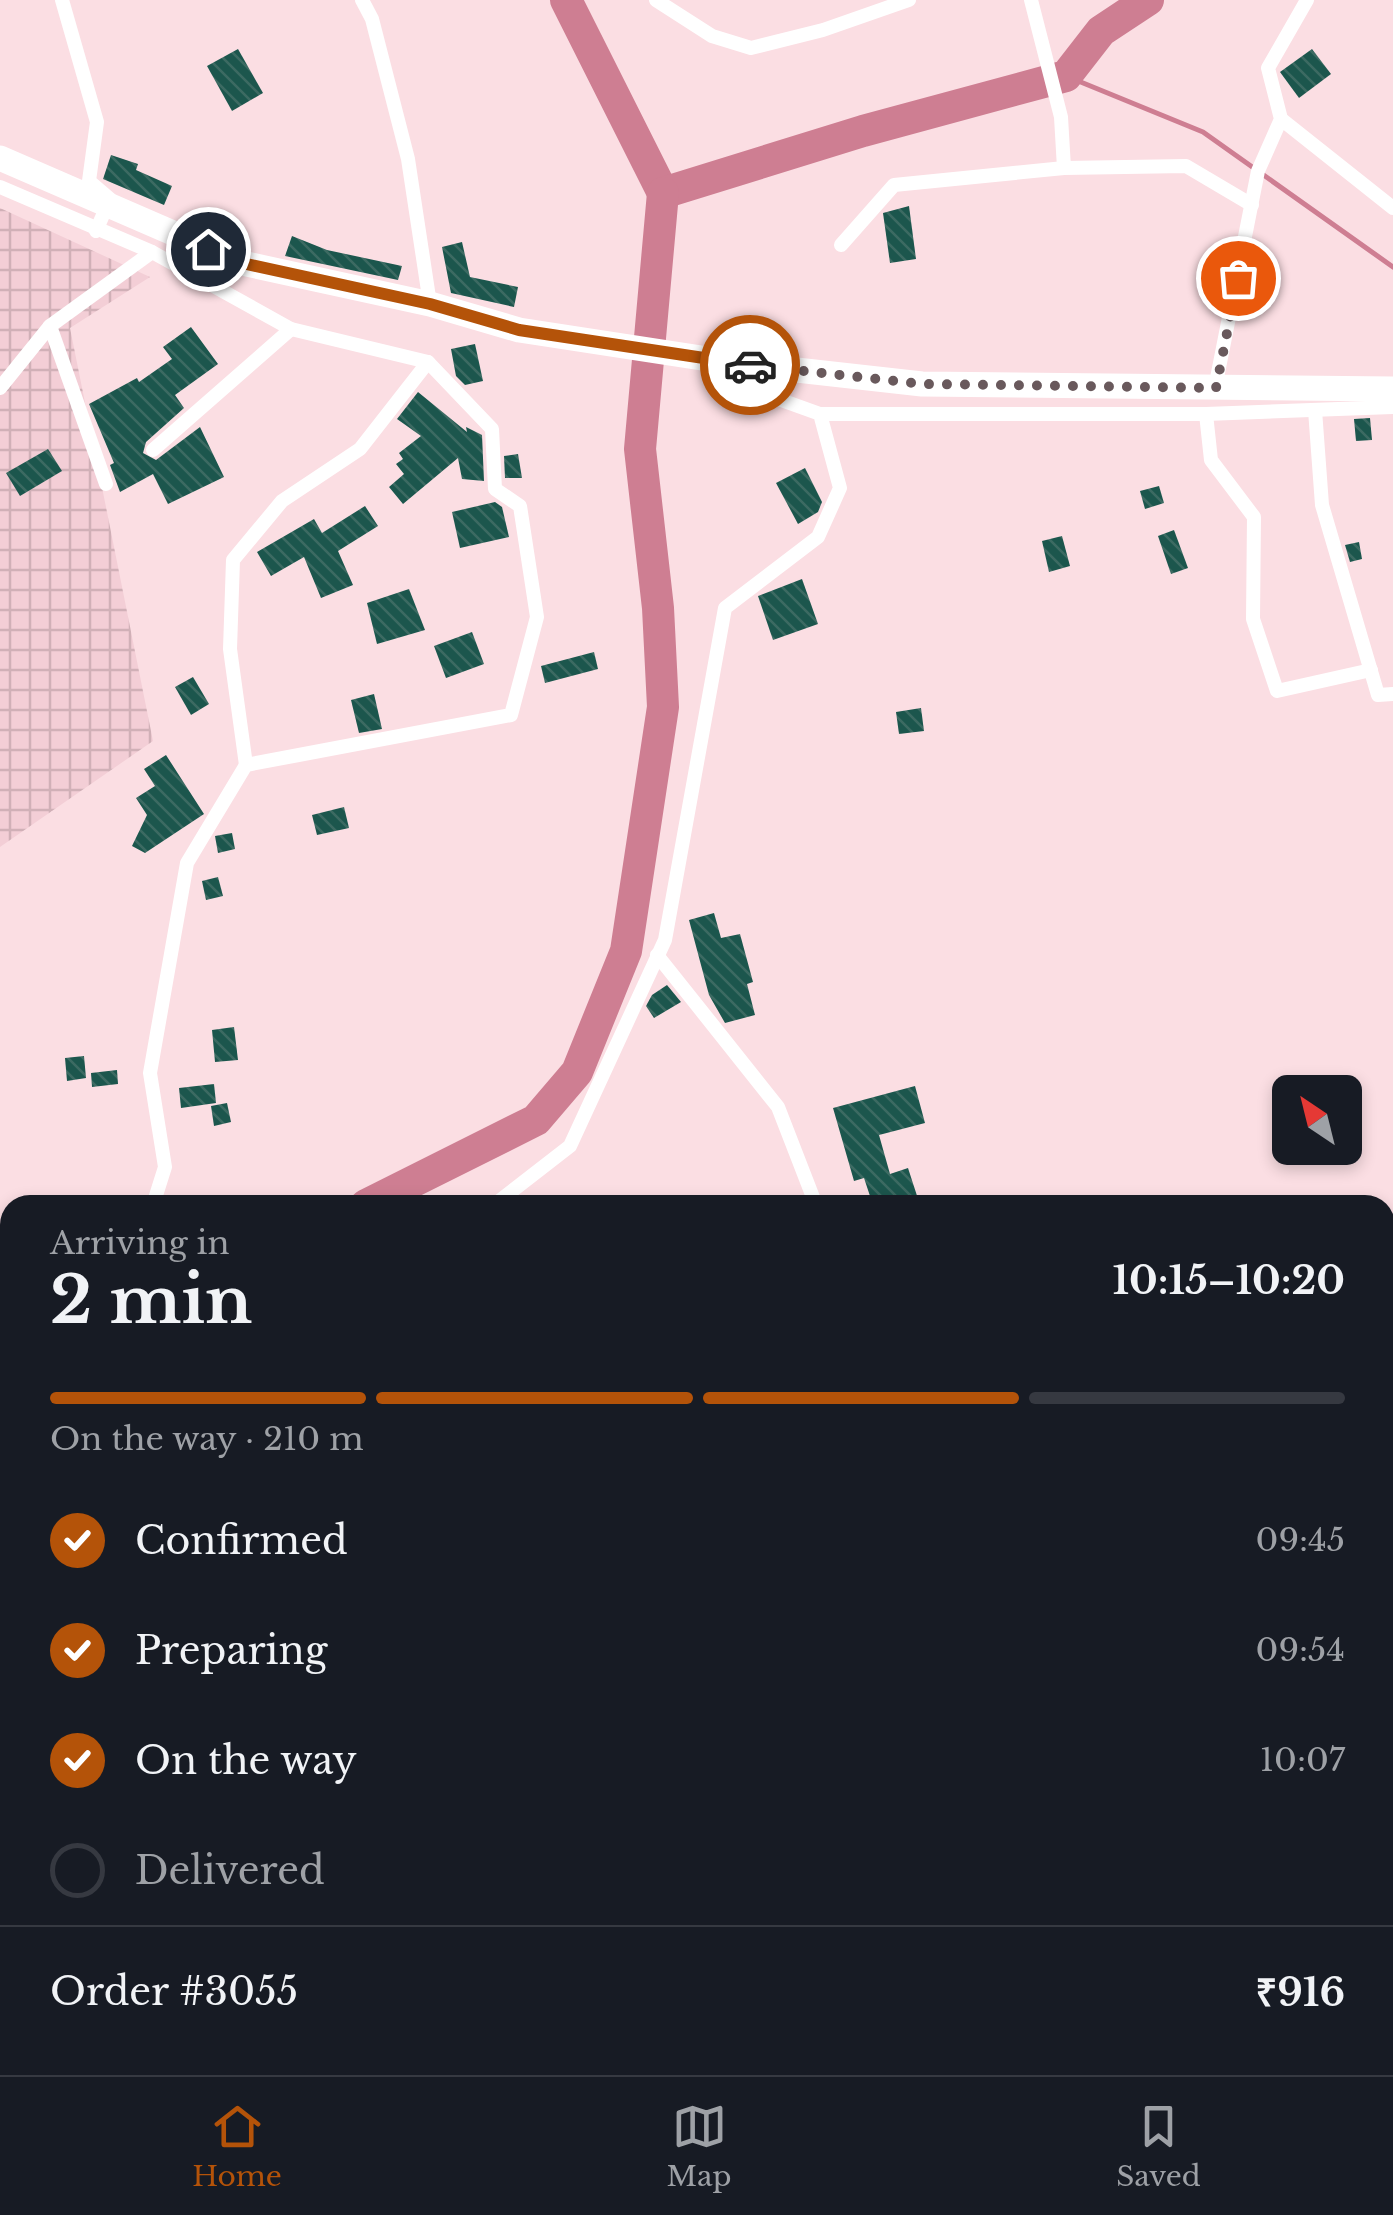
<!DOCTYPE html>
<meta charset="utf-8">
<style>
:root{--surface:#171b24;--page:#20242c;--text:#f1f3f6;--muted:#9ea1a6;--line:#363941;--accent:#b45309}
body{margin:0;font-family:"Libre Baskerville",serif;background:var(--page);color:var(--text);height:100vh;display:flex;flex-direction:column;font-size:38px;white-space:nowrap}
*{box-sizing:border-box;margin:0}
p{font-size:32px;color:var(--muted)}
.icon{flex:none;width:55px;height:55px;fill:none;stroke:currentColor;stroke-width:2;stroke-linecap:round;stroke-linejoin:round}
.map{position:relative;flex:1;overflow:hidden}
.side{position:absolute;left:0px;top:1195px;width:1395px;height:880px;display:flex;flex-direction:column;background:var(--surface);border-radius:30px 30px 0 0;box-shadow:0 5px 15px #0003}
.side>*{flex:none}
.needle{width:65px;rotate:325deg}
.controls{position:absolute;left:1272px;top:1075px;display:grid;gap:20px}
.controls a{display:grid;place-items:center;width:90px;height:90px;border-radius:15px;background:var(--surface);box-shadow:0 5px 15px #0003;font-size:50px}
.pin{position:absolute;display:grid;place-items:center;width:85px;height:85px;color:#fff;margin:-42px;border:5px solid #fff;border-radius:50%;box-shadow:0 2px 10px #0007}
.courier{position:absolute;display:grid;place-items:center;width:100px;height:100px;margin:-50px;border:8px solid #b45309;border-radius:50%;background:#fff;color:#222;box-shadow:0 2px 12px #0007}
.head em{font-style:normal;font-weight:800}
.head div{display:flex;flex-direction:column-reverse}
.head{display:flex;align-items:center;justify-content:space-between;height:170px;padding:0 50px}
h1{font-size:65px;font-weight:800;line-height:75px}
.bar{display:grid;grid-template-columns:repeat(4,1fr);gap:15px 10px;align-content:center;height:120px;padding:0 50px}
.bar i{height:12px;border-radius:8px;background:var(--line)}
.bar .active{background:var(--accent)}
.bar p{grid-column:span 4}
.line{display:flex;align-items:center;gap:25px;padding:0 50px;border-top:2px solid var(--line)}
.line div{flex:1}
ol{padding:0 50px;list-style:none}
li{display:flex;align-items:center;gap:30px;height:110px}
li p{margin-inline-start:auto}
li .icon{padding:10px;border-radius:50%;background:var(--accent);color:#fff;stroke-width:4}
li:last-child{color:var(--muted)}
li i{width:55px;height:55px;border:5px solid var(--line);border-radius:50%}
.tabs{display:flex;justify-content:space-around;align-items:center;height:140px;border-top:2px solid var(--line);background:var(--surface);font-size:28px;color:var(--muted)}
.tabs a{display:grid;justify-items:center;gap:5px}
.tabs .active{color:var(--accent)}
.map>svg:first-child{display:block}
.industrial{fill:url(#industrial-grid)}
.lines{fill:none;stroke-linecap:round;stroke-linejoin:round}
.stream{stroke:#ce7e92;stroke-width:5}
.river{stroke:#ce7e92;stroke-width:32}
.building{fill:url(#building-back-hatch)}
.street{stroke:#fff;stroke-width:14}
.highway{stroke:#fff;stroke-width:25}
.done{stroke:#69595c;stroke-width:10;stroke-dasharray:0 18}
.route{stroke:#b45309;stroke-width:12}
</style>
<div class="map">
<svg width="1393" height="2075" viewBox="0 0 1393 2075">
<defs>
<pattern id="industrial-grid" width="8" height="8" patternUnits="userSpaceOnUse" patternTransform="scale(2.5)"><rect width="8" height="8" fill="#f3ced6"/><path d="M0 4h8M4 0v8" fill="none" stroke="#d0b0b7"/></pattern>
<pattern id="building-back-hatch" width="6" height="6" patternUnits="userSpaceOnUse" patternTransform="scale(2.5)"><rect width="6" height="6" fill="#1c564d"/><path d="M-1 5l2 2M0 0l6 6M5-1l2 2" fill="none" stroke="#3c6a62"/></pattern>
</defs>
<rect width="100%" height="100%" fill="#fbdee3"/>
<path class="industrial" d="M0,208l150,69 -80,51 83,413 -153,106z"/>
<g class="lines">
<path class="stream" d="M1066,76l137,56 190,135"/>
<g class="river">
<path d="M566,0l97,193"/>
<path d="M663,193l200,-62 203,-55 35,-45 47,-31"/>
<path d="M366,1205l170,-85 41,-48 49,-121 37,-244 -5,-99 -18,-159 23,-256"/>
<path d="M252,2075l2,-10"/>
</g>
</g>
<g class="building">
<path d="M238,49l25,44 -31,18 -25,-45z"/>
<path d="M1312,49l19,25 -32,24 -19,-26z"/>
<path d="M111,155l27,9 -2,6 36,16 -8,19 -61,-26z"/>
<path d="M909,206l7,53 -26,4 -7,-50z"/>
<path d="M292,236l35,14 75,16 -4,14 -113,-24z"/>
<path d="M462,242l8,35 48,10 -4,20 -63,-14 -9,-46z"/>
<path d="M191,327l27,37 -43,31 9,13 -38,34 -3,11 13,7 44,-33 24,50 -56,27 -15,-30 -33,18 -10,-27 4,-2 -25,-59 48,-26 2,4 33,-23 -9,-12z"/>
<path d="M475,344l8,37 -18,4 -9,-9 -5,-27z"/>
<path d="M418,392l49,40 -1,-5 16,8 2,46 -22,-2 -4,-21 -55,46 -14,-17 15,-13 -8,-10 7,-5 -4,-6 22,-17 -24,-17z"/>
<path d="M1370,418l2,22 -16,1 -2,-22z"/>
<path d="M48,449l14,22 -42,25 -14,-23z"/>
<path d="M518,454l4,24h-17l-1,-22z"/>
<path d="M805,468l17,34 -4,10 -20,12 -22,-41z"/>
<path d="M1159,486l5,17 -19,6 -5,-18z"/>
<path d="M495,502l7,5 7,30 -49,11 -8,-36z"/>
<path d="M365,506l13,20 -40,25 15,34 -32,13 -17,-41 -33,19 -14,-24 57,-33 8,14z"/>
<path d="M1174,530l14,38 -17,6 -13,-38z"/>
<path d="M1062,536l8,30 -21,6 -7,-31z"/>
<path d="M1359,542l3,17 -12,3 -5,-17z"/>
<path d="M802,579l16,45 -45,16 -15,-44z"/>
<path d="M409,589l16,41 -48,14 -10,-41z"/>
<path d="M472,632l12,32 -38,14 -12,-32z"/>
<path d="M594,652l4,17 -53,14 -4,-17z"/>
<path d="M193,677l16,27 -18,11 -16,-28z"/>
<path d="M374,694l8,35 -23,4 -8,-33z"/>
<path d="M921,708l3,23 -25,3 -3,-22z"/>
<path d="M166,755l38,59 -59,39 -13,-7 15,-31 -11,-17 19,-12 -11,-17z"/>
<path d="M344,807l5,21 -32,7 -5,-20z"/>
<path d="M232,833l3,16 -17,4 -3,-17z"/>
<path d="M218,877l5,19 -17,4 -4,-19z"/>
<path d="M714,913l7,25 19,-4 13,48 -6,2 8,31 -30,8 -16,-28 -20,-75z"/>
<path d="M667,985l14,17 -27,16 -8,-12 6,-11z"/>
<path d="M234,1027l4,33 -23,2 -3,-32z"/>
<path d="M84,1056l2,22 -19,3 -2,-23z"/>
<path d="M117,1070l1,14 -26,3 -1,-14z"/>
<path d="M214,1084l2,19 -35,5 -2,-20z"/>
<path d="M915,1086l10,37 -46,12 11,39 18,-6 12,37h-47l-9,-27 -10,3 -21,-73z"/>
<path d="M227,1103l4,19 -17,4 -3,-20z"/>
</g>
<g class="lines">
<g class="street">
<path d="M62,0l35,122 -8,59 21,18 -14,32"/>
<path d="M362,0l10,19 36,140 22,145"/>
<path d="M656,0l56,36 39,12 72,-18 86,-30"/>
<path d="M1031,0l30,117 3,51 122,-2 66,39"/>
<path d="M1281,119l112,89"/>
<path d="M0,187l152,65 139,77 137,33 64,67 3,60 25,17 17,111 -26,98 -265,50 -59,98 -37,210 15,94 -12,38"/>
<path d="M841,245l53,-60 170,-17"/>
<path d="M0,388l50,-62"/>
<path d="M1215,388l43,-217 23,-52 -13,-51 39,-68"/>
<path d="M1315,410l7,95 56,190 15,-1"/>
<path d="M820,414h386l187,-7"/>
<path d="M1206,414l5,46 43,57 -1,102 24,72 94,-21"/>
<path d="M153,450l138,-121"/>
<path d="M106,484l-56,-158 102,-74"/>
<path d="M246,765l-16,-116 3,-89 49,-59 78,-52 68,-87"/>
<path d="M657,955l121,152 38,98"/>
<path d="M494,1205l76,-59 95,-206 60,-332 93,-71 22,-49 -20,-74 -50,-18v-29"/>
<path d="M0,1622l10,-18"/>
<path d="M0,1735l10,8"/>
<path d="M0,1792l10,-15"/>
<path d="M1385,1822l8,-2"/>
<path d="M294,2075l4,-10"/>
</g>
<path class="highway" d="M0,158l242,105 188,41 89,26 215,33 188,21 471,5"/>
</g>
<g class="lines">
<path class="done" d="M750,365l172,19 294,4 22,-110"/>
<path class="route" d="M208,249l34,14 188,41 89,26 231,35"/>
</g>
</svg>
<div class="controls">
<a><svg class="needle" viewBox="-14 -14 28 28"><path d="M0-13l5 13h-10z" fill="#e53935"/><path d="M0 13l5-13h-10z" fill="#9ea1a6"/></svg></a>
</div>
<div class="pin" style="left:1238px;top:278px;background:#ea580c"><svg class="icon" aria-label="bag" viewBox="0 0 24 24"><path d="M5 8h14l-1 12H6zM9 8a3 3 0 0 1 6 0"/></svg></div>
<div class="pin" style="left:208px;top:249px;background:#1f2937"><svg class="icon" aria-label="home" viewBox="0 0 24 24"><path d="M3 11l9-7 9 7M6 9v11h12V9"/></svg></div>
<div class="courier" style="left:750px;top:365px"><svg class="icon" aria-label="car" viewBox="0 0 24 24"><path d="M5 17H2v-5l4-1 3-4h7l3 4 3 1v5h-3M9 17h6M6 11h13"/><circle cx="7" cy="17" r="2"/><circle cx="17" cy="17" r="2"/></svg></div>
<section class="side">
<div class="head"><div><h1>2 min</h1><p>Arriving in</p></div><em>10:15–10:20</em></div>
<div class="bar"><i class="active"></i><i class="active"></i><i class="active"></i><i></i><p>On the way · 210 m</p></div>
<ol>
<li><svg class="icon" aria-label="check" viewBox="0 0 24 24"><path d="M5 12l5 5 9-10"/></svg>Confirmed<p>09:45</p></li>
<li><svg class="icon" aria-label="check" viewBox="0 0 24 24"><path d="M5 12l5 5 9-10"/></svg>Preparing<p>09:54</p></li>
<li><svg class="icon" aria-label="check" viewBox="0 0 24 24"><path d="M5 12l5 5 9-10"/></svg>On the way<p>10:07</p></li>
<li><i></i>Delivered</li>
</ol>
<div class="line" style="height:130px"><div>Order #3055</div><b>₹916</b></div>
</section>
</div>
<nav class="tabs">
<a class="active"><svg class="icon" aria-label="home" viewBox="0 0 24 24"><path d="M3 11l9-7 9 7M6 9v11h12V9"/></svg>Home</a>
<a><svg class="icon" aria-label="map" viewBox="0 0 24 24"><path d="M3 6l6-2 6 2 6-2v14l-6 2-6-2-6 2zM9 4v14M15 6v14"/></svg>Map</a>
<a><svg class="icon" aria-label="saved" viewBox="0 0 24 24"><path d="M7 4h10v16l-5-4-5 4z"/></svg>Saved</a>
</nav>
